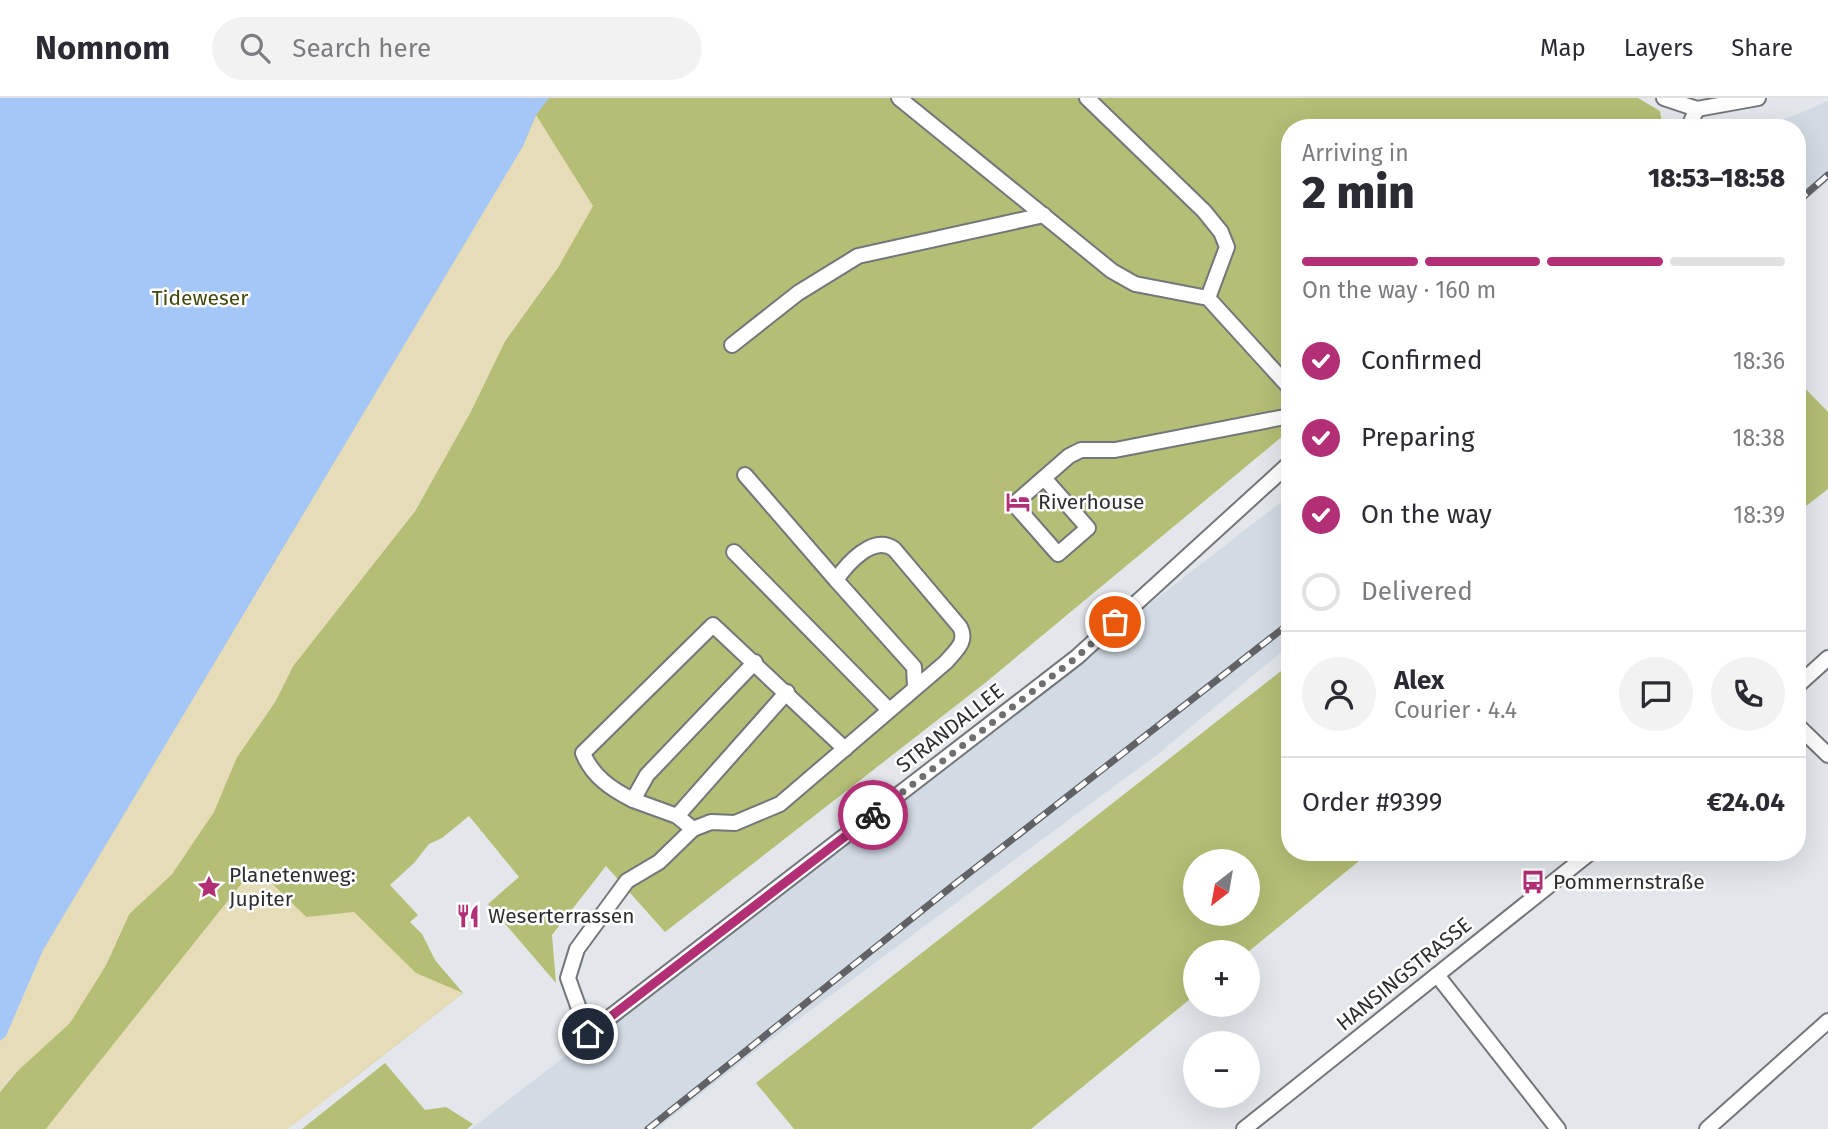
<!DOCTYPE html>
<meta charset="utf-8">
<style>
:root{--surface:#fff;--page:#f2f2f3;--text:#2b2b33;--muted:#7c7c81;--line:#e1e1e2;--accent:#b22e75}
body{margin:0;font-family:"Fira Sans",sans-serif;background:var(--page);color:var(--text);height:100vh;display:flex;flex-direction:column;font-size:26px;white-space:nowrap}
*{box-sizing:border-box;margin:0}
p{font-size:23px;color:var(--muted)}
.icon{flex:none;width:38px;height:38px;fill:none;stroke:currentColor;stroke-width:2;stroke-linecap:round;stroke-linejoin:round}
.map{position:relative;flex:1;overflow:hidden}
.side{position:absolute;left:1281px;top:21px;width:525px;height:742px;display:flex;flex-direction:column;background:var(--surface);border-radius:28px;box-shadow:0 7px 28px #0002}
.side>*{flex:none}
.needle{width:46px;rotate:211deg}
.fabs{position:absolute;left:1183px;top:751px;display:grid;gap:14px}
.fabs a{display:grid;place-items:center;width:77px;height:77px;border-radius:50%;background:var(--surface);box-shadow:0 7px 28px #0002;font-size:35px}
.pin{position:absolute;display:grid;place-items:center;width:60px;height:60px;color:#fff;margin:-30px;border:4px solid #fff;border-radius:50%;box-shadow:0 2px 7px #0007}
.courier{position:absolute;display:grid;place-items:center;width:70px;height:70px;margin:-35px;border:5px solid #b22e75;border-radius:50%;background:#fff;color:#222;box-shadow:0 2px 9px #0007}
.overview em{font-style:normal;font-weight:800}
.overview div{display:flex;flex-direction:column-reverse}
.overview{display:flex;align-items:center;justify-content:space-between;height:119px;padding:0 21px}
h1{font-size:46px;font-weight:800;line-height:52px}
.bar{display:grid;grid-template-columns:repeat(4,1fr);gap:10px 7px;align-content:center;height:84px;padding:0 21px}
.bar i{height:9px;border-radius:5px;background:var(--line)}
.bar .current{background:var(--accent)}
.bar p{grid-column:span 4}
.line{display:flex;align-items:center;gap:18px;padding:0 21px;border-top:2px solid var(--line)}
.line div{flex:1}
.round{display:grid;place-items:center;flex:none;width:74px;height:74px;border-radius:37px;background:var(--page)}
ol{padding:0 21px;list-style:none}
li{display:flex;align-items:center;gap:21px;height:77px}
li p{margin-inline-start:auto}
li .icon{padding:7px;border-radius:50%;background:var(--accent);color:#fff;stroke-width:4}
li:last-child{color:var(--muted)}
li i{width:38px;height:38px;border:4px solid var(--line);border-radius:50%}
header{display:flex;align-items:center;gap:42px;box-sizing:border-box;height:98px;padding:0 35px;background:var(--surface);border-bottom:2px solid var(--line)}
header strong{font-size:33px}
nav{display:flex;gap:38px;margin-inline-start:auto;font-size:24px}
.search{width:490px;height:63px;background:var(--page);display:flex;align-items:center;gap:18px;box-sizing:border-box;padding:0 24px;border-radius:38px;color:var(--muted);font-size:26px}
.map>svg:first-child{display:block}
.built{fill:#d2dae4}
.green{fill:#b5be75;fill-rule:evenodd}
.sand{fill:#e6ddb8}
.water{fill:#a5c7f8}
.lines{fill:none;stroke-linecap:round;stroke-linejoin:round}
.minor-casing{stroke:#73767a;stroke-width:18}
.minor{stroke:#fff;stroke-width:14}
.rail-casing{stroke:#606265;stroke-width:7}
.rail{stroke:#fff;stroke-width:4.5;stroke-dasharray:13;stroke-linecap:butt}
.done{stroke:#6d6f71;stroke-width:7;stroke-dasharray:0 12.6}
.route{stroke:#b22e75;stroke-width:9}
.labels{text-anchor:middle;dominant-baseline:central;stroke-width:5;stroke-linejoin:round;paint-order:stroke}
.park-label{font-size:21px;fill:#42470e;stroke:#fff}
.poi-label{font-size:21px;fill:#2d2e30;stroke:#fff;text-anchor:start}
.street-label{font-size:21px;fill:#2d2e30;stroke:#fff}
</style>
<header>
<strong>Nomnom</strong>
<div class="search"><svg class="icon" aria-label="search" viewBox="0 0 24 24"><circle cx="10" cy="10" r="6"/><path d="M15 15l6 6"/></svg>Search here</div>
<nav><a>Map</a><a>Layers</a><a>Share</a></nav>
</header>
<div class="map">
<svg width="1828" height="1031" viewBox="0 0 1828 1031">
<rect width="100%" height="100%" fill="#e3e7eb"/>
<g class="built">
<path d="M1828,3v80l-31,27v-80h-33z"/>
<path d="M1290,397v150l-132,109 -404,298 -97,77h-186z"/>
</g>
<g class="green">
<path d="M0,0h1638l22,13 2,13 -5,4h-367v302l-305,253 -320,249 -59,-66 -54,69 4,48 -68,-79 31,-27 -50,-61 -27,22 -13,6 -15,19 -24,22 28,30 -8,7 12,12 13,26 28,33 -122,95 -35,-171 -51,-50 -209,262h-46v-37l107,-129 22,-49 43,-40 41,-62 24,-55 38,-55 18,-36 122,-155 55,-98 35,-72 54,-75 -23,-150 -13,30 -480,804 -43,91z"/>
<path d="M1797,282l31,32v77l-31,24z"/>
<path d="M1290,566v188h80l-122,100h-53v43l-164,134h-237l-38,-46zM1195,763h53v53h-53z"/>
<path d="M385,965l40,47 21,-3 27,17 -6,5h-165z"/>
</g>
<g class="sand">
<path d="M536,17l57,91 -34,60 -54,75 -35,72 -55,98 -122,155 -18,36 -38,55 -23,55 -42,62 -43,40 -24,53 -35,56 -60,55 -10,14v-51l6,-5 37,-86 480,-804z"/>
<path d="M255,769l51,50 48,-5 62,61 47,20 -175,136h-242z"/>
</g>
<path class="water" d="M0,0h549l-13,17 -13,31 -480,804 -37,86 -6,5z"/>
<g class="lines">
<g class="minor-casing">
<g id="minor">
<path d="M899,0l213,173 23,13 73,14 82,90"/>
<path d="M1087,0l117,113 17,21 6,15 -19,51"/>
<path d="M1664,0l33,11 61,-11"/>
<path d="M1688,30l9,-19"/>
<path d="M732,247l66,-52 60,-37 186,-41"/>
<path d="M745,377l91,105"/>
<path d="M1044,380l44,50 -30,26 -44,-50 55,-48 12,-6h34l175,-34"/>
<path d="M734,454l155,158"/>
<path d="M1797,588l31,-28"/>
<path d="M915,589l-1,-20 -78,-87c11,-16 37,-46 58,-31l66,78c8,15 -5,24 -14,35l-166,142 -45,19 -24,-1 -18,7 -34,33 -32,19 -50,68 -9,29 20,56 489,-377 213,-194"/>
<path d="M1797,627l31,30"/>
<path d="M633,702c-22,-11 -41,-24 -50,-47l130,-128 132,124"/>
<path d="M677,718l110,-124"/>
<path d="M693,731l-16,-13 -44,-16 14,-25 108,-113"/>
<path d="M1437,877l121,154"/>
<path d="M1244,1031l347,-277"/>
<path d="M1707,1031l121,-108"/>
</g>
</g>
<use href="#minor" class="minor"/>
<g class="rail-casing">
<g id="rail">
<path d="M1797,104l31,-27"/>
<path d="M648,1031l307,-245 335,-261"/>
</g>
</g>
<use href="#rail" class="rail"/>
</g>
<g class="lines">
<path class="done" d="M873,717l204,-158 38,-35"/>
<path class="route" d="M588,936l285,-219"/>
</g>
<defs>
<g id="hotel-bare" transform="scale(1.89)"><path d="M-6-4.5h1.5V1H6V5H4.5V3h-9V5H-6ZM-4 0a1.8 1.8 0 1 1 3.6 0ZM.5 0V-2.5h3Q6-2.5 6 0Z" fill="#b22e75" stroke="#fff" stroke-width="2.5" paint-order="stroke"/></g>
<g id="bus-bare" transform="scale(1.89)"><path d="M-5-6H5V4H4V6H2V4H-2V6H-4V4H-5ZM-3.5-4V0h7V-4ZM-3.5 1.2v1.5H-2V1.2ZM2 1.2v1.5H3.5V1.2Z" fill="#b22e75" stroke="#fff" stroke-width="2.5" paint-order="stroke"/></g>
<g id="sight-bare" transform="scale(1.89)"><path d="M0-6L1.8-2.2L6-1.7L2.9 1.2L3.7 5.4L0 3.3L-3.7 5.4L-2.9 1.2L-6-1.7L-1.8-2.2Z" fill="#b22e75" stroke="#fff" stroke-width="2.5" paint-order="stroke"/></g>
<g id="restaurant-bare" transform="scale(1.89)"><path d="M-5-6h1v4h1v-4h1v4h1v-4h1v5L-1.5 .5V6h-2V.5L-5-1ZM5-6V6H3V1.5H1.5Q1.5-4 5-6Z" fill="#b22e75" stroke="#fff" stroke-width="2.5" paint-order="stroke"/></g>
</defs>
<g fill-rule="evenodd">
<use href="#hotel-bare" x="1018" y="404"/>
<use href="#bus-bare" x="1533" y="784"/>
<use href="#sight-bare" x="209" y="789"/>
<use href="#restaurant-bare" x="468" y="818"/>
</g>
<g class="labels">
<g class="park-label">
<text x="200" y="200">Tideweser</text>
</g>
<g class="poi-label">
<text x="1038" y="404">Riverhouse</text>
<text x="229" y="777">Planetenweg:<tspan x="229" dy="24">Jupiter</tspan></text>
<text x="1553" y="784">Pommernstraße</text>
<text x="488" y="818">Weserterrassen</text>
</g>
<g class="street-label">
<text transform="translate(950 630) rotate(-38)">STRANDALLEE</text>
<text transform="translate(1404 876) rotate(-39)">HANSINGSTRASSE</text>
</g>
</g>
</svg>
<div class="fabs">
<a><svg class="needle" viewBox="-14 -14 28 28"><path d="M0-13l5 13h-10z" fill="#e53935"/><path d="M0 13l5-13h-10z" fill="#7c7c81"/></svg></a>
<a>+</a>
<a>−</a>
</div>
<div class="pin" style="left:1115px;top:524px;background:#ea580c"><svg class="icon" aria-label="bag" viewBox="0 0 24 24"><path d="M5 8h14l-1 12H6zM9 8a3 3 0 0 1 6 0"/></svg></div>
<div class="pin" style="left:588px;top:936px;background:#1f2937"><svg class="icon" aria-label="home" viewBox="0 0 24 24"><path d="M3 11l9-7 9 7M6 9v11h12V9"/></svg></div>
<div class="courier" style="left:873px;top:717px"><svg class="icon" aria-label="bike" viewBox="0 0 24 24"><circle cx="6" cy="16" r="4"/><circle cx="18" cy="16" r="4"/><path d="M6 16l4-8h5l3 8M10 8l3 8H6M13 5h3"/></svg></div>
<section class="side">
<div class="overview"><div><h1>2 min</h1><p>Arriving in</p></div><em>18:53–18:58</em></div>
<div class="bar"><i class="current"></i><i class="current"></i><i class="current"></i><i></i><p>On the way · 160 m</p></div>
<ol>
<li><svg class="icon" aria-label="check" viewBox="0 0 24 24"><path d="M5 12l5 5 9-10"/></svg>Confirmed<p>18:36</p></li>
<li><svg class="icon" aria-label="check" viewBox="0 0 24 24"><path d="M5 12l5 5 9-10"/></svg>Preparing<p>18:38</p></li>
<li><svg class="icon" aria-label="check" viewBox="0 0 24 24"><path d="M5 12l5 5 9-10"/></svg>On the way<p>18:39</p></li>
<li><i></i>Delivered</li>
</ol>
<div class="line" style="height:126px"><a class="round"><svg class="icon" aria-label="person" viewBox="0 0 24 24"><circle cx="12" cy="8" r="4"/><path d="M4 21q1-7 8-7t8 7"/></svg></a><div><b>Alex</b><p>Courier · 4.4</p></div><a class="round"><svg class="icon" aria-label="chat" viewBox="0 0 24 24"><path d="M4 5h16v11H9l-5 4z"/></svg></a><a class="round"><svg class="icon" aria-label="phone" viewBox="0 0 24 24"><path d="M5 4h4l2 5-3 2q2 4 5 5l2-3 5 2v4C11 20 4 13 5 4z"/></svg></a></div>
<div class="line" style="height:91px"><div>Order #9399</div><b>€24.04</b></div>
</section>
</div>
